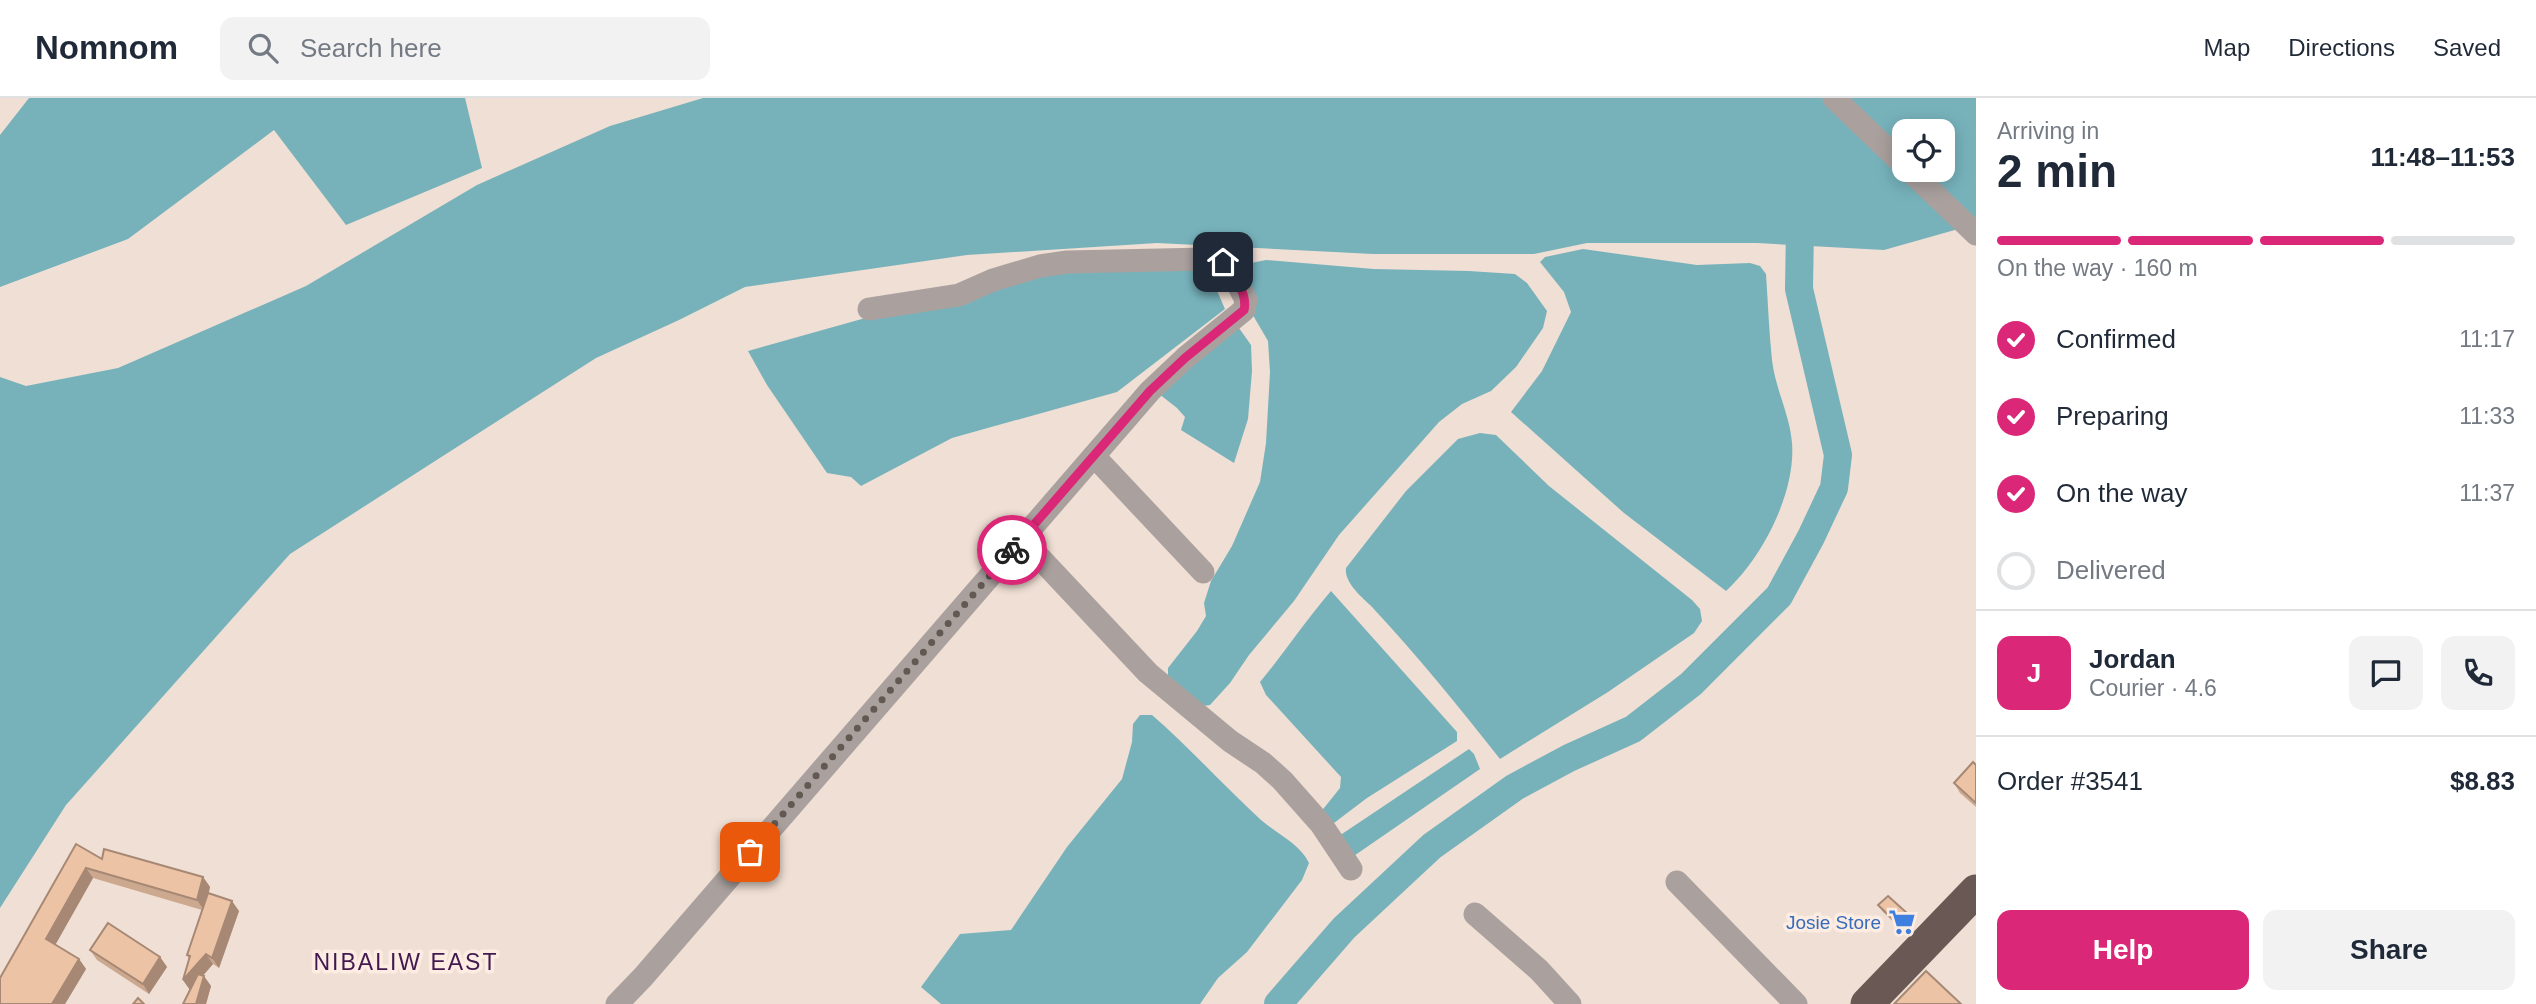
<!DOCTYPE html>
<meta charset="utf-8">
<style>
:root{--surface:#fff;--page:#f2f2f3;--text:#1f2937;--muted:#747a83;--line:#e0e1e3;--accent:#db2777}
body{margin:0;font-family:Arial,sans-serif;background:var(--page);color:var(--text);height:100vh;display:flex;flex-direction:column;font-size:26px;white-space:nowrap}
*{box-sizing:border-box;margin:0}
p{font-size:23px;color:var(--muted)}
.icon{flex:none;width:38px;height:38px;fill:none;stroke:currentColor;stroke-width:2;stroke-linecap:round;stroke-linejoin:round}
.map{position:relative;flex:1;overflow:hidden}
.details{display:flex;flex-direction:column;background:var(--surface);width:560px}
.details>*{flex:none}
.tools{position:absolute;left:1892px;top:21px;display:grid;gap:14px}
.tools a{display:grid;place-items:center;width:63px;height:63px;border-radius:14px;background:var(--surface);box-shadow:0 4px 18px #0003;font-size:35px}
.pin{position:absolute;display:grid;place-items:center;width:60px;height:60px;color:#fff;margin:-30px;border-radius:14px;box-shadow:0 4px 10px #0006}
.courier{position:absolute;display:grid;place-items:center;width:70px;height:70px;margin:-35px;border:5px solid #db2777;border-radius:50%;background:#fff;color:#222;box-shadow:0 2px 9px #0007}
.summary em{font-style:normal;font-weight:700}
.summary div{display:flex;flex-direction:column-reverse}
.summary{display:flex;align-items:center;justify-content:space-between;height:119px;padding:0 21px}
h1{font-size:46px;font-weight:700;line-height:52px}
.bar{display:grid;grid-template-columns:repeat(4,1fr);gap:10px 7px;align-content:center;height:84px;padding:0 21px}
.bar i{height:9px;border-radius:5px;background:var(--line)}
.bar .selected{background:var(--accent)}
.bar p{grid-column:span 4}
.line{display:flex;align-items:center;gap:18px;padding:0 21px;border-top:2px solid var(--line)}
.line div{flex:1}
.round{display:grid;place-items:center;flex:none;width:74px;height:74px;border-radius:14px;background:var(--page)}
ol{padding:0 21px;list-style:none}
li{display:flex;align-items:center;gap:21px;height:77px}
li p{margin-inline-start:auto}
li .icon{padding:7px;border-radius:50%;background:var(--accent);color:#fff;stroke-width:4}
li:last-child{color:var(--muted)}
li i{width:38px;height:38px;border:4px solid var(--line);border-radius:50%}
.cta{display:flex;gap:14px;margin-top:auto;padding:14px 21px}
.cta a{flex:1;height:80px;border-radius:14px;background:var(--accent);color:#fff;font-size:28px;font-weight:700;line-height:80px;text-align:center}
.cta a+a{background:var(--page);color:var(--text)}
header{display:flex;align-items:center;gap:42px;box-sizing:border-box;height:98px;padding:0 35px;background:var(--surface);border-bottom:2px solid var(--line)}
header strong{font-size:33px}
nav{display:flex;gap:38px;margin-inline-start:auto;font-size:24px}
.search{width:490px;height:63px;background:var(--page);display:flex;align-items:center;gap:18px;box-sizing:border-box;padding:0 24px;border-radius:14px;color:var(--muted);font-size:26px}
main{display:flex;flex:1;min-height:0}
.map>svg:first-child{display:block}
.water{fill:#77b2bb;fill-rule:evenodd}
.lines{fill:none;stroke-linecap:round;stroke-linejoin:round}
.river{stroke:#77b2bb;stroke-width:28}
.minor{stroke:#aaa19f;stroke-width:23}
.highway{stroke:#695854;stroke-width:33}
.wall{fill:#cca88f}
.shaded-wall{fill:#a68874}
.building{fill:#edc3a6;stroke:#a68874;stroke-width:2}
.done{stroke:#635953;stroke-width:7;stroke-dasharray:0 12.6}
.route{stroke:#db2777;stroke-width:9}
.labels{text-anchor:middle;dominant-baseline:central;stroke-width:7;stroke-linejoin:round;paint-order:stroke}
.shop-label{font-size:19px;fill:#366cbe;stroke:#fdece1;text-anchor:end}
.quarter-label{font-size:23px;letter-spacing:2px;fill:#41194f;stroke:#fdece1}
</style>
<header>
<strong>Nomnom</strong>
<div class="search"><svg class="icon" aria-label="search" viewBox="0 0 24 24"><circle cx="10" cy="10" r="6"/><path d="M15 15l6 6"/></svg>Search here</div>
<nav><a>Map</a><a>Directions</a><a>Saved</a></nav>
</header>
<main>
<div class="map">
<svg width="1976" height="906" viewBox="0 0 1976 906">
<rect width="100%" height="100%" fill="#f0dfd4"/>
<g class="water">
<path d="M29,0h436l17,70 -136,57 -72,-95 -146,109 -128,48v-152z"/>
<path d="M703,0h1273v126l-92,26 -127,-7h-170l-53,11h-161l-216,-11 -190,12 -222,32 -66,33 -83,38 -306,196 -224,251 -66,103v-531l26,9 92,-18 188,-82 171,-101 133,-59zM1904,33h38v39h-38z"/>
<path d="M1583,151l114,16 53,-2 10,3 6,8c2,29 3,58 6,86 3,28 18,55 20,83 4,50 -30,115 -66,148l-102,-78 -113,-101 31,-41 29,-59 -7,-20 -24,-30 5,-5z"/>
<path d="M1266,162l108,9 95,2 46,3 12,9 20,28 -4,17 -27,39 -25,24 -29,13 -23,18 -100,113 -45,66 -45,54 -19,28 -20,22 -14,2 -28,-25v-14l29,-37 9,-15 -2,-13 7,-22 21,-35 28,-64 6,-39 4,-71 -2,-31 -38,-65 21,-13z"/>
<path d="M1207,170l18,41 -108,83 -165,46 -91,48 -10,-9 -24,-4 -60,-88 -19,-34 128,-36 190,-46z"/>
<path d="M1234,223l17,24 1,26 -4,48 -14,44 -53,-33 4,-13 -8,-9 -23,-18z"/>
<path d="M1480,335l16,2 53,51 143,114 8,9 2,12 -8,12 -86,59 -108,67c-41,-52 -83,-104 -128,-152 -10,-10 -28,-24 -26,-39l60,-77 52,-52z"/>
<path d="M1331,493l126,141v9l-90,57 -37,28 -10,-13 20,-25 1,-11 -75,-82 -6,-13c25,-30 46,-62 71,-91z"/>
<path d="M1140,617h12c38,33 72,71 109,105 16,14 39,24 48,43l-7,17 -55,72 -29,26 -18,26h-259l-20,-17 39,-53 51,-4 56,-83 55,-68 10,-37 1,-18z"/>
<path d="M1469,651l5,5 6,15 -132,91 -21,-16z"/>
</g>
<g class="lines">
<path class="river" d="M1278,906l66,-76 88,-82 83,-59 54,-29 64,-29 58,-45 88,-88 32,-59 23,-49 4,-33 -39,-166 1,-62"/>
<g class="minor">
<path d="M1834,0l70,67"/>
<path d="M1909,72l67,64"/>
<path d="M1094,358l109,116"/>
<path d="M1022,441l126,134 82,68 33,22 19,17 39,44 30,45"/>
<path d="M1677,784l119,122"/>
<path d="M1475,816l64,56 31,34"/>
<path d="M617,906l26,-27 507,-586 35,-33 59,-48 2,-10 -16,-31 -7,-7 -17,-3 -139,3 -27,4 -47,14 -34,15 -90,14"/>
</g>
<path class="highway" d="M1867,906l109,-113"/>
</g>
<g class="wall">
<path d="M1976,667v42l-16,-14 -6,-10z"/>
<path d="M76,746l26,15 101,18 7,10 -1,6 30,18 -20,57 -6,-4 -10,12 8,10 -5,18h-23l7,-14 -7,-10 6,-21 -2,-4 15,-45 -109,-32 -38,67 24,14 7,10 -21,35h-65z"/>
<path d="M1878,807l30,9 4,7 -9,10 -20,-19z"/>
<path d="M90,852l70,7 7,10 -18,27 -52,-34z"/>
</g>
<g class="shaded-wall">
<path d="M86,770l7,10 -40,71 -7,-10z"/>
<path d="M203,779l7,10 -6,23 -7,-10z"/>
<path d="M232,803l7,10 -20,57 -7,-10z"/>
<path d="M1908,816l4,7 -9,10 -5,-7z"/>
<path d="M206,856l7,10 -23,26 -7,-10z"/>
<path d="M160,859l7,10 -18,27 -6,-10z"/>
<path d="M79,861l7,10 -21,35h-13z"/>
<path d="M204,878l7,10 -5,18h-10z"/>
</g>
<g class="building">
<path d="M1973,664l3,3v38l-22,-20z"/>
<path d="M76,746l26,15 2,-10 99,28 -6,23 -111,-32 -40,71 33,20 -27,45h-52v-26z"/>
<path d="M208,795l24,8 -20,57 -6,-4 -23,26 7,-24 -3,-1z"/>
<path d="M1888,798l20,18 -10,10 -20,-19z"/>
<path d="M108,825l52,34 -17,27 -53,-34z"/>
<path d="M1926,873l35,33h-67z"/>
<path d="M198,876l6,2 -8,28h-13z"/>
<path d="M138,900l6,6h-11z"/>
</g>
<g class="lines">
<path class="done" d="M750,754l262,-302"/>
<path class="route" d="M1012,452l138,-159 35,-33 59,-48c4,-15 -10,-37 -21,-48"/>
</g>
<defs>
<g id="supermarket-bare" transform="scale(2.1)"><path d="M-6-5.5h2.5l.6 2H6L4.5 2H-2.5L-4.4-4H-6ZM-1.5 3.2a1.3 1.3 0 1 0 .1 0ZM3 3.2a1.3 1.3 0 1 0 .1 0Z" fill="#3f7fe0" stroke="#fdece1" stroke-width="2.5" paint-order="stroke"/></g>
</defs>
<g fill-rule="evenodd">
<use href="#supermarket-bare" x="1902" y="824"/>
</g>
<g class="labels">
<g class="shop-label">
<text x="1881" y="824">Josie Store</text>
</g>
<g class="quarter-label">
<text x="406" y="864">NIBALIW EAST</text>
</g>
</g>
</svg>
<div class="tools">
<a><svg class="icon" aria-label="locate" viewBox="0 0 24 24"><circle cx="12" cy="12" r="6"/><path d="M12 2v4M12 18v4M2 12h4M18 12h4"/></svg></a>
</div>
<div class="pin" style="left:750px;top:754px;background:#ea580c"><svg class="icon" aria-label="bag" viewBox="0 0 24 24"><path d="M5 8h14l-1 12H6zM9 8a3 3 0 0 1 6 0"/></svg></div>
<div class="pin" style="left:1223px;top:164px;background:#1f2937"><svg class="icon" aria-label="home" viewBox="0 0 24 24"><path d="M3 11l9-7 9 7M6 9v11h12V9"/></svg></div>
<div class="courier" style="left:1012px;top:452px"><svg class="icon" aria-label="bike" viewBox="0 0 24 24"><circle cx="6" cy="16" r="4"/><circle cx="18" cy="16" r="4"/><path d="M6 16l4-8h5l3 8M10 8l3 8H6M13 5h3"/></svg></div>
</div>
<section class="details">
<div class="summary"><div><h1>2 min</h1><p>Arriving in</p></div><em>11:48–11:53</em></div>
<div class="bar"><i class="selected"></i><i class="selected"></i><i class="selected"></i><i></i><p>On the way · 160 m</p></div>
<ol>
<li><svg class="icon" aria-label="check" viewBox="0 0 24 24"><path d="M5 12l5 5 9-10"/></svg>Confirmed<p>11:17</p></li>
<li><svg class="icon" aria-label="check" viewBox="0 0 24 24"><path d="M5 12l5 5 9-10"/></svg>Preparing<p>11:33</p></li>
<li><svg class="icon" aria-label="check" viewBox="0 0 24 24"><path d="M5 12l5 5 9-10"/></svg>On the way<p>11:37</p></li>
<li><i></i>Delivered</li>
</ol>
<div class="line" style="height:126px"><b class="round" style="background:var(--accent);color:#fff">J</b><div><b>Jordan</b><p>Courier · 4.6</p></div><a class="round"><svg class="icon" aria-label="chat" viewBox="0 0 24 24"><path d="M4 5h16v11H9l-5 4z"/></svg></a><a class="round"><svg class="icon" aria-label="phone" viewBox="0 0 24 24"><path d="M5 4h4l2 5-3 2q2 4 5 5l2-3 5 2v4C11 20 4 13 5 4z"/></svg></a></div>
<div class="line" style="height:91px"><div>Order #3541</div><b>$8.83</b></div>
<div class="cta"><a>Help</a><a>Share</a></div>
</section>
</main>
